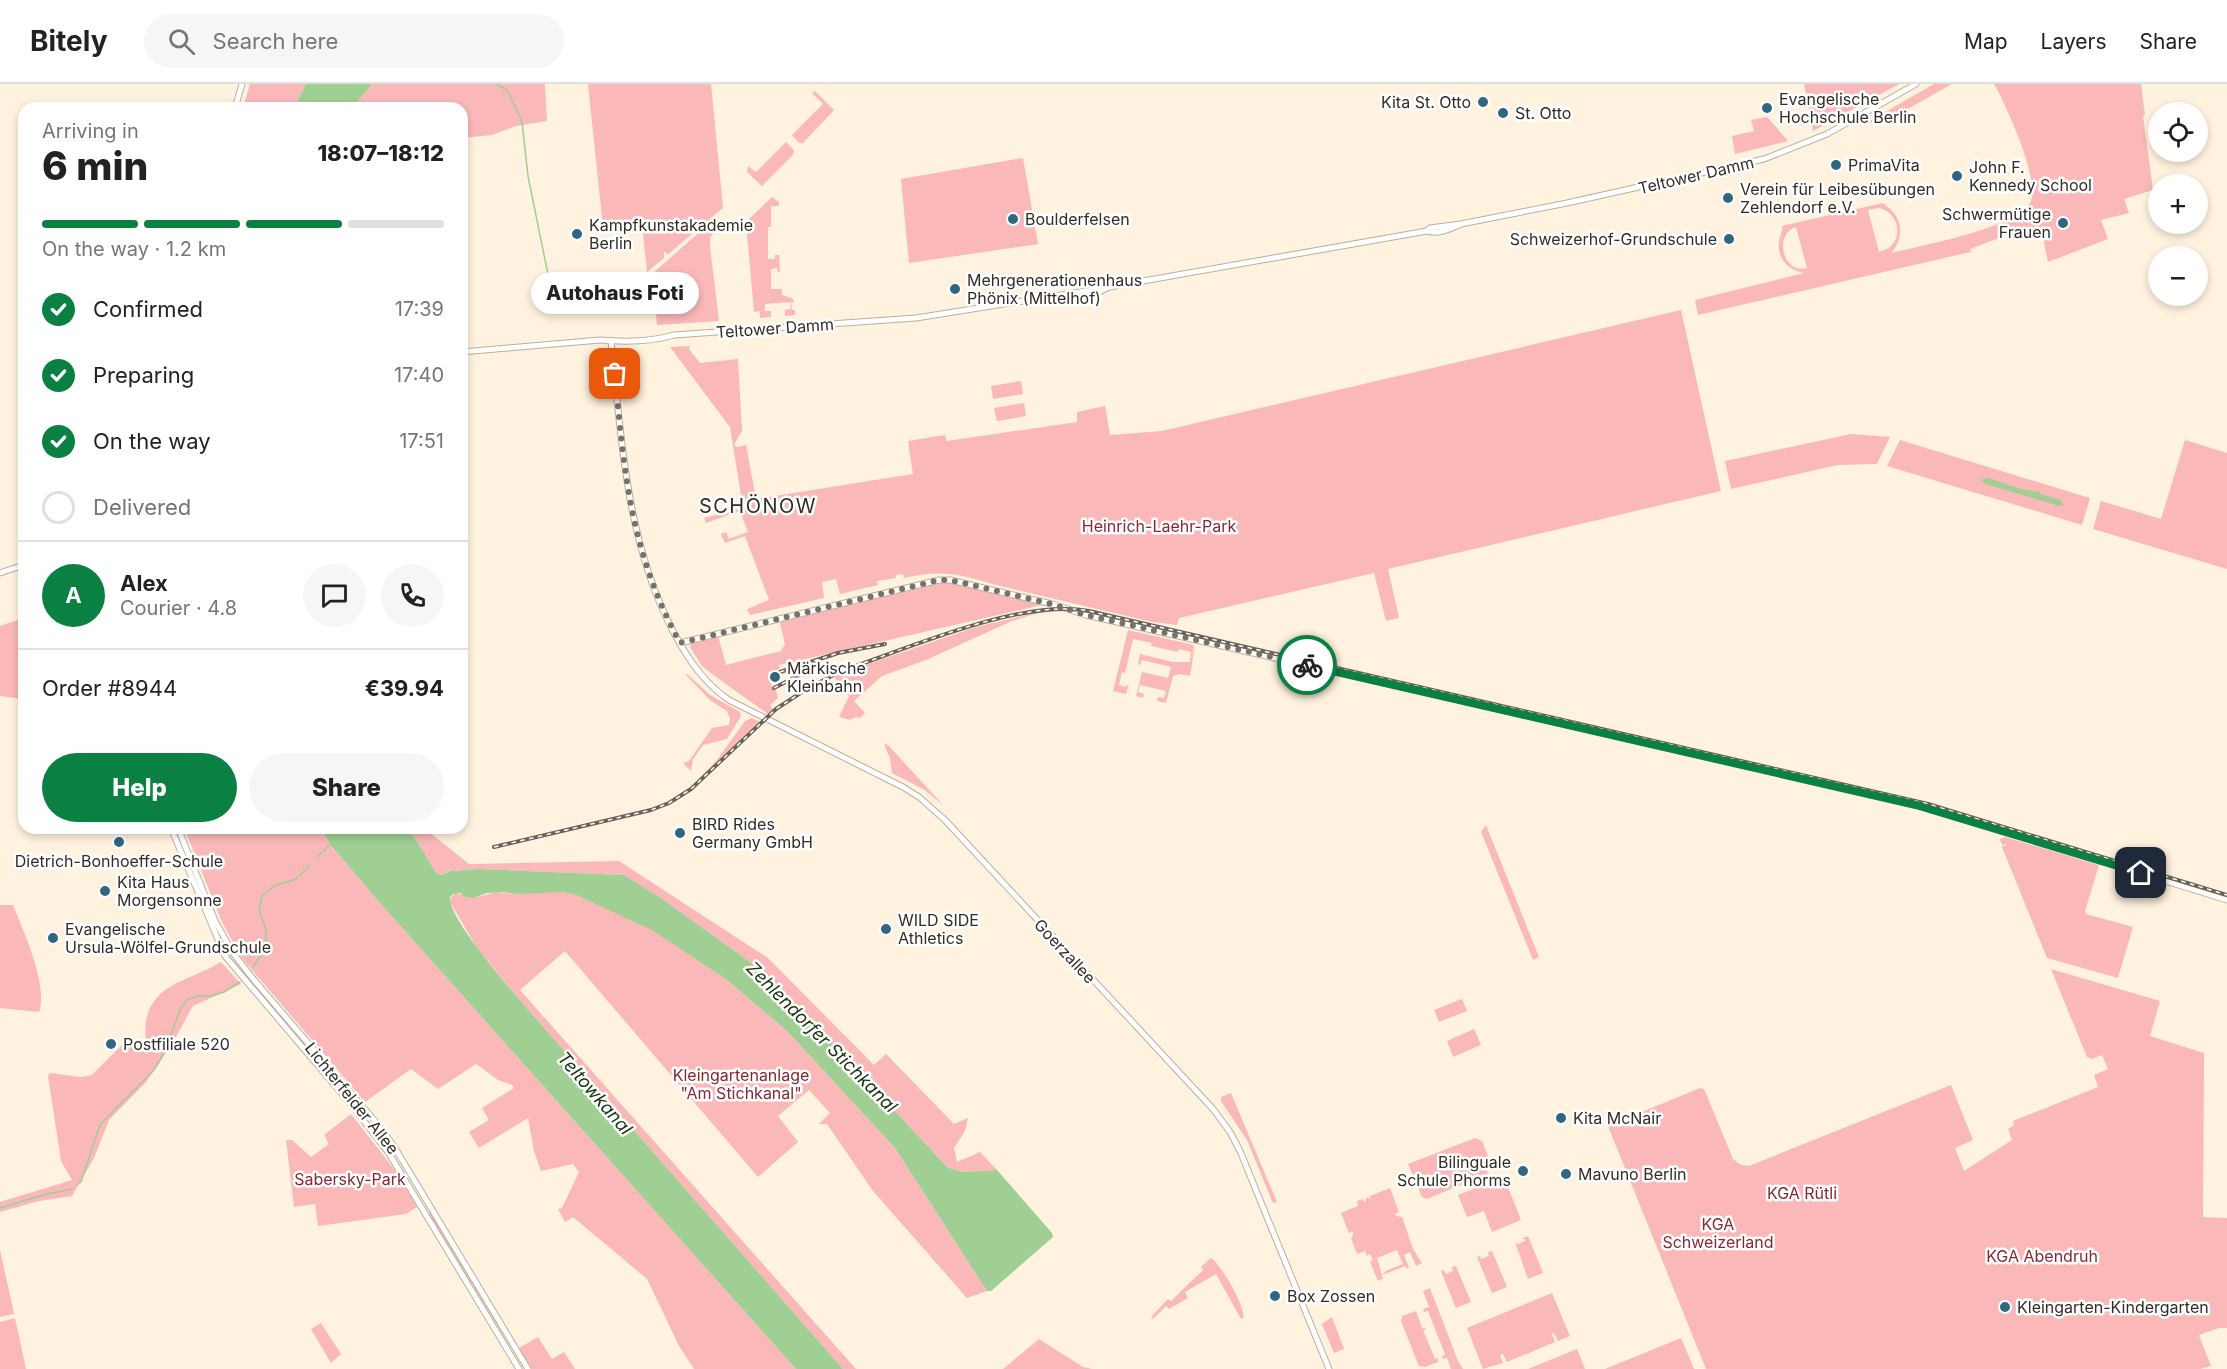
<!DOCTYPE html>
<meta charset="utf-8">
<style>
:root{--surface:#fff;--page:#f6f6f6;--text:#222;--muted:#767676;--line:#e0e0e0;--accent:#0b8043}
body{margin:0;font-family:Inter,sans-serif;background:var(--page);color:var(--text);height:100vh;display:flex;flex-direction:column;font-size:22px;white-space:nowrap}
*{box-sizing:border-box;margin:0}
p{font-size:20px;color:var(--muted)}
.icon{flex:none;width:33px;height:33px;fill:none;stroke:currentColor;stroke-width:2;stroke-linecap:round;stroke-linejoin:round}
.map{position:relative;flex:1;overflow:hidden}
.panel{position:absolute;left:18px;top:18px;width:450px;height:732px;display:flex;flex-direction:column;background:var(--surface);border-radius:18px;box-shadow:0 3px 9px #0003}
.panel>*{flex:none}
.tools{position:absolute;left:2148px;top:18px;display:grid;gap:12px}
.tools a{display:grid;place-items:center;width:60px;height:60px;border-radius:50%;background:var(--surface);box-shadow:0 3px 9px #0003;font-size:30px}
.pin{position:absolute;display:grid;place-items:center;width:51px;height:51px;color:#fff;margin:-26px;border-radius:12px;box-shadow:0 3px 9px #0006}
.courier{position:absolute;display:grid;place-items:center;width:60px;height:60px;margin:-30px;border:4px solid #0b8043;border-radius:50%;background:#fff;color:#222;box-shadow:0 2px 8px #0007}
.bubble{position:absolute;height:42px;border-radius:21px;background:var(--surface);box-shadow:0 3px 9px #0003;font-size:20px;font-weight:800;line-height:42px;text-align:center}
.overview em{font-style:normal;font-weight:800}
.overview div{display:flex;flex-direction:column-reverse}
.overview{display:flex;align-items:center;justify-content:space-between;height:102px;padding:0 24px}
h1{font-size:39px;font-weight:800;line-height:45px}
.bar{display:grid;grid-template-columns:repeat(4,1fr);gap:9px 6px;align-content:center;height:72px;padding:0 24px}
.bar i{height:8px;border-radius:4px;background:var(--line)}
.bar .active{background:var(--accent)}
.bar p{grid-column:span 4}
.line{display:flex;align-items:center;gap:15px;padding:0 24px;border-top:2px solid var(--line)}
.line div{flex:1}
.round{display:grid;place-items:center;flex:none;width:63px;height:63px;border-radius:32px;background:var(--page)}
ol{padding:0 24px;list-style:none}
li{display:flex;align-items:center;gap:18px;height:66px}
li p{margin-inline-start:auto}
li .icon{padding:6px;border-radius:50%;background:var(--accent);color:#fff;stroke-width:4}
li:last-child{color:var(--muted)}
li i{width:33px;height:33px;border:3px solid var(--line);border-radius:50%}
.primary-button{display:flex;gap:12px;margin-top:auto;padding:12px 24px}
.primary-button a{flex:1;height:69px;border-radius:36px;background:var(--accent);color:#fff;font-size:24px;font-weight:800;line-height:69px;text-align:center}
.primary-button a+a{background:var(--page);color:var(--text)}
header{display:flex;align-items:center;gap:36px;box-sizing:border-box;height:84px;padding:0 30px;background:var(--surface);border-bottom:2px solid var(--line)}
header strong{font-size:28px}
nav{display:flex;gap:33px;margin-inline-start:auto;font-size:21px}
.search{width:420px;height:54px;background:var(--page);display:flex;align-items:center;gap:15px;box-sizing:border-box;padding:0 21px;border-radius:33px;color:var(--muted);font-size:22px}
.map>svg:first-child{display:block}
.green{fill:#fab8b9;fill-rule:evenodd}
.water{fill:#9fcf93}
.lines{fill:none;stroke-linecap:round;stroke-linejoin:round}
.stream{stroke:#9fcf93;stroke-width:1.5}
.secondary-casing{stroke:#bbaf9d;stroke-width:7}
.secondary{stroke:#fff;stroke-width:5}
.rail-casing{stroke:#696258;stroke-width:4}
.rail{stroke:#fff;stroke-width:1.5;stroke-dasharray:4.5;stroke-linecap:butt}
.done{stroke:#797166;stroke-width:6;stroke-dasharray:0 10.8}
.route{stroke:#0b8043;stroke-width:8}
.poi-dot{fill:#2f6781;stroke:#fff;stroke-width:2}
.labels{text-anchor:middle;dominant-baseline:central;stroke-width:5;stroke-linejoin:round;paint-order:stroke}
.poi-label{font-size:16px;fill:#312c25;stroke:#fff;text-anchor:start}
.street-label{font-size:16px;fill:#312c25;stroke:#fff}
.park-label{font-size:16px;fill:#852833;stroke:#fff}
.water-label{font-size:18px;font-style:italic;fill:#15350c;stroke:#fff}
.quarter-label{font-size:20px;letter-spacing:1.5px;fill:#312c25;stroke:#fff}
</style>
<header>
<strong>Bitely</strong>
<div class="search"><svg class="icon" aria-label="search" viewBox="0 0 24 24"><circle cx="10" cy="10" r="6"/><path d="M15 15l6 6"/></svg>Search here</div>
<nav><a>Map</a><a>Layers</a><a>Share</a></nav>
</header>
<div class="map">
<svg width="2227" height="1285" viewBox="0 0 2227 1285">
<rect width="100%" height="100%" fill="#fff2df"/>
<g class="green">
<path d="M250,0h56l-12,24h-51z"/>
<path d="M372,0h173l2,37 -31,5 -24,9 -30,3v-30h-110z"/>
<path d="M588,0h123l12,124 -56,47 -1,-3h-2v6l-17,14 -5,-49 -39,4z"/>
<path d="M1804,0h95l-86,47z"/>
<path d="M1934,0h18l-64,36 -11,3 -9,-1z"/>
<path d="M1994,0h147l4,31 -2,1 10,74 -29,9 5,14 -28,7 7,19 -60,23 -7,-34 -13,-1 -58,22 1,3 -5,1 -268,62 -3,-15 109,-27c-16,-3 -27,-14 -25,-32 1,-6 4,-9 3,-15l101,-23c3,3 8,6 11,10 10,13 7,30 -3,40 28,-7 128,-25 140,-52 9,-22 -25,-96 -37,-117zM1879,124c23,5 26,38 0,44l-11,-42zM1796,143l11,41c-24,7 -34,-34 -11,-41z"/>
<path d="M815,7l19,19 -31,33h-4l-7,-8 31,-31 -11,-11z"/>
<path d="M1767,33l21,24 -53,13 -3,-18 22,-5 -3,-11z"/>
<path d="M786,58l8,8 -1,5 -31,31 -15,-14 1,-6 8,6z"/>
<path d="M1023,74l15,86 -129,19 -8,-84z"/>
<path d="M772,113l7,5v4h-8v21h-3v32h7v-4h4l1,17h-2l-1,-4 -6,1v20h11v6l11,4 1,4 -3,-1 1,8h3v5l-10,1v-6l6,-1 -1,-7 -25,2v7h6v6l-11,1v-7l-6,1 -8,-90z"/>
<path d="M711,138l3,10 -4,6v9l9,74 -62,4 -5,-51z"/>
<path d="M1681,226l40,181 -333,78 11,49 -13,3 -12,-48 -195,45 -2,7 -25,-3 -160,-38c-34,-11 -52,-14 -88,-6l-1,-4 -8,1 1,3 -19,3 1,4 -38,9 -4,-15 -14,3 2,16 -74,17 -3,-6 22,-9 -24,-64 -20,7 -4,-9 5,-2 3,7 19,-7 -8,-21 -34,12 -2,-5 39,-10 -13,-81 -60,-80 20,-1 -1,3 11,14 38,-4 4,72 -8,14 3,2 9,-2 10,54 157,-25 -5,-33 37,-6 2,6 130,-19v-10l28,-6 5,29 52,-4z"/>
<path d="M1021,297l2,13 -30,5 -2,-13z"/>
<path d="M1024,319l2,13 -29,5 -3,-13z"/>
<path d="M1851,350l39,3 -13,27 -39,1 -107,24 -6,-28z"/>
<path d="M1900,356l190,58 -8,27 -195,-59z"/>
<path d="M2185,356l42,13v116l-134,-40 8,-28 60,18z"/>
<path d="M945,498l97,23 -263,60 1,4 -12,3 4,15 3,-1 3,12 -8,7 3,5 -5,4 -56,-40 -10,-8 -12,-19 2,-5 26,-6 8,29 55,-14 4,-7 -5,-22z"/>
<path d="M1044,527l-32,10 -86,39 -44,16 -28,25 11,12 -5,5 -4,-1 -6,3 -11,-3 10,-21 -16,-20 143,-49z"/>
<path d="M24,534v81l-24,-3v-70z"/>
<path d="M1128,546l66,15 -3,15h-7h6l1,-8 -12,-3 -1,3 -27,-6 1,-3 -19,-4 -8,34 -3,-1 -3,13 7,2 3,-4 -3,11 -13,-3z"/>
<path d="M1195,561l-5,31 -10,-2 -7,2 -7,27 -9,-2 1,-4 6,1 2,-7 -26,-6 -2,7 6,2 -1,4 -7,-2 6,-24 26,6 3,-11 -29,-7 -2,5 -2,-1 2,-10 33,8h17z"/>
<path d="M687,590l23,21 30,17 1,4 -14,23 -24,6 -10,14 -2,12 -8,-8 6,-2 23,-33 17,-3 1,-6 -3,-8 -16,-10 -25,-26z"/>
<path d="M752,634l8,4 -73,69 30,-31 28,-39z"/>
<path d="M884,660l4,1 56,61 -19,-16 -33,-17 -2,-15z"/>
<path d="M1486,741l53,132 -6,3 -52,-128z"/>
<path d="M184,744h136l10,16 50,59 416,466h-102l-15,-23 -32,-67 -74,-62 -8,5 -7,-13 4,-1 17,-36 -6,-8 -32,7 -7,-20 -6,-33 -49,30 -10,-16 20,-12 -7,-12 32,-20 -2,-3 -14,-5 -22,-16 -38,25 -27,-20 -46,33 -124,-145 -19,-35z"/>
<path d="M409,744h15l45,36 150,-3 149,97 106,107 12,-11 68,70 14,-6 -3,13 -11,17 3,14 23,-10 17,18 -35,2 -15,-5 -105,-113 -85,-87 -96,-69 -37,-23 -144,-6 -29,2 -10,4 -5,-2z"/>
<path d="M2005,753l94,28 -14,46 1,3 47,13 -15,51 -71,-20 -45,-111 5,-3 -5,1 -2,-6z"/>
<path d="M539,807l24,1 13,3 76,34 75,51 60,51 108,117 92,143 -20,7 -94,-107 -46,-67h-8l11,-11 -21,-23 -31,26 20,26 -40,35 -193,-226 -45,39 336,379h-13l-325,-371 -41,-50 -27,-46 1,-5 5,-4 18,5 22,-6 19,2z"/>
<path d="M0,821h13c10,25 36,82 26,107l-39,-4z"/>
<path d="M221,878l20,22 -48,22 -21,38 -26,38 -37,38 -15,38 -22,38 -33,5 -39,11v-10l72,-22 -11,-19 -13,-85 2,-3 31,4 11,-2 36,-36v6l17,1c1,-8 0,-17 1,-25 7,-39 47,-41 75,-59z"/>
<path d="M2051,885l109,32 -10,35 54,17 -1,164 24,1v110h-8l-20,7 12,31 -11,3h-494l-98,-243 92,-38 4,1 29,70 8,6 8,1 202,-81 22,55 -18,8 9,23 48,-31 -4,-11 6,-4 -1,-4 85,-34 -4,-12 14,-6 -6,-14 -10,4 -5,-2z"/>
<path d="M1462,915l5,12 -28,11 -5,-12z"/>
<path d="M1474,945l7,16 -28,12 -6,-16z"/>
<path d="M1231,1009l46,109 -4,1 -26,-63 -26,-39v-4z"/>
<path d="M351,1030l46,59 20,34 -11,7 -88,12 -3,-22 -21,3 -8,-67h6l19,17 18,-13 -5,-9z"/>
<path d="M1475,1054l7,3 10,25 -3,1 -2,5 2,1 -62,26 -5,-2 -14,-33z"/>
<path d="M1504,1093l17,43 -29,12 -8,-21 -17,6 -9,-22z"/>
<path d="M1390,1104l9,24 -4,2 1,2 6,1 11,32 9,14 -6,3 -6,-14 -6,3 5,13 -2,1 -2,-3 -23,9 4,-4 17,-7 -6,-14 -20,8 6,21 -5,2 -8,-19 3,-2 -3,-6 -3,2 -2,-5 -8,3 -6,-16 2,-2v-5l-4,2 -8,-20 17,-7 -1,-5 6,-2 1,3 2,-1v-3l2,-1 2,3v-4z"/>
<path d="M430,1128l80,132v2l-81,-132z"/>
<path d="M1528,1152l15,37 -15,6 -13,-37 3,2 7,-3v-2h-4z"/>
<path d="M0,1166l14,64 -14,3z"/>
<path d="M1492,1167l15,36 -15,6 -15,-36 3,-1 1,3 8,-3 -1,-4z"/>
<path d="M1211,1174c11,8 32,45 33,59l-3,2 -25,-45 -31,18 3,6 -19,11 -3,-3 -13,13 -2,-2 17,-18 3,2 32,-31 -2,-3z"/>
<path d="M1456,1182l15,36 -15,6 -15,-37 3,-1 2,4 7,-3 -1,-4z"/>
<path d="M1430,1204l28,73 5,8h-12l-4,-11 -4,1 -1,-3 3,-2 -17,-43 -4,1 -1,-3 6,-2 -6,-16z"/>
<path d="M1552,1209l18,43 -12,5 -4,-8 -2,1 3,8 -48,20 -4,-8 -3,1 3,8 -20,6 -16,-41z"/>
<path d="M1416,1227l6,17h5l-4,2 12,29 3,-1v4l-13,5 -6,-1 -18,-45 1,-5z"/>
<path d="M1332,1233l12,32 -10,4 -12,-29z"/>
<path d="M15,1234l11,51h-26v-47z"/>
<path d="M321,1239l20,31 -10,9 -20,-34z"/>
<path d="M538,1253l14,22 12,-7 11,17h-43l-13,-21z"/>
<path d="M1681,1254l13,31h-89z"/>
<path d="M1039,1255l44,28 9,2h-89z"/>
<path d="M1577,1265l8,20h-57z"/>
</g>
<g class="water">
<path d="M306,0h66l-20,24h-58z"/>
<path d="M1988,394l33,11 19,3v2l20,6 4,5 -5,1 -73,-22 -5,-4z"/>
<path d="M320,744h89l27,45 5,2 10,-4 29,-2 144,6 37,23 96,69 85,87 105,113 15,5 35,-2 55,63 1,4 -62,54h-4l-92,-143 -108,-117 -60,-51 -75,-50 -76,-35 -13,-3 -48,2 -12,-2 -16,1 -13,5 -9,-1 -5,-4 -7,1 -3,3c-2,20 53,83 68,101l325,371h-47l-416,-466 -50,-59z"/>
</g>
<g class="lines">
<g class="stream">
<path d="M497,0l11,7 14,31 6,54 26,128"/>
<path d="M317,773l15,-14"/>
<path d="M253,883l13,-19v-18l-7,-20 3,-14 12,-10 22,-7 14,-14"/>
<path d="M77,1101l4,-3 19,-57 54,-55 9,-15 18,-47 7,-9 10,-3h14l12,-4 16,-10"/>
<path d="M0,1124l43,-13 29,-6"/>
</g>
<g class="secondary-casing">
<g id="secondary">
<path d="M235,24l7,-24"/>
<path d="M1427,147c10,4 23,-2 32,-6"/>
<path d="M1091,205l12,-4 6,2"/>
<path d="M611,257c11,100 15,201 63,292 14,26 30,50 55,67l174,87 16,10 26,23 268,289 17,23 10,19 89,218"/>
<path d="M462,268l138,-12c24,2 51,2 74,-5l242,-17 170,-27h15l8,-4 318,-56 3,-3 31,-4 106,-21 197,-44 63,-25 89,-50"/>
<path d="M0,489l24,-8"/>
<path d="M680,559l259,-63h11l102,24 34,11 840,192 301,93"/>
<path d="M171,744l54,128 129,152 34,44 131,217"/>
<path d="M178,744l37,93 18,32 21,27 126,147 15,21 133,221"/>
</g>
</g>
<use href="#secondary" class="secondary"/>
<g class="rail-casing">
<g id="rail">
<path d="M780,588l58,-19 47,-9"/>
<path d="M774,604l35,-18"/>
<path d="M494,763l157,-37 18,-7 22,-14 85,-80 29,-19 36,-19c66,-22 180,-73 248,-60l839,193 299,91"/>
</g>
</g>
<use href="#rail" class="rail"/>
</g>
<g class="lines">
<path class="done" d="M615,290c9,100 16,179 65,269l259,-63h11l102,24 34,11 221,50"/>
<path class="route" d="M1307,581l609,140 225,68"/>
</g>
<g class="poi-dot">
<circle cx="1483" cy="18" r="6"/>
<circle cx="1767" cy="24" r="6"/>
<circle cx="1503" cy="29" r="6"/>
<circle cx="1836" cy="81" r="6"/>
<circle cx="1957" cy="92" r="6"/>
<circle cx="1728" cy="114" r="6"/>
<circle cx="1013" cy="135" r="6"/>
<circle cx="2063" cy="139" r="6"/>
<circle cx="577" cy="150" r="6"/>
<circle cx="1729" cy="155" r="6"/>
<circle cx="955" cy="205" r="6"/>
<circle cx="775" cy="593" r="6"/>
<circle cx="680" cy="749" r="6"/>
<circle cx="119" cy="758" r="6"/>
<circle cx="105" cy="807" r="6"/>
<circle cx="886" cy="845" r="6"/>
<circle cx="53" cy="854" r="6"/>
<circle cx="111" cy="960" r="6"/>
<circle cx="1561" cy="1034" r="6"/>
<circle cx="1523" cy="1087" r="6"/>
<circle cx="1566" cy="1090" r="6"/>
<circle cx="1275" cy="1212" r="6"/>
<circle cx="2005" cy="1223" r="6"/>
</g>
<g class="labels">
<g class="poi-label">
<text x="1779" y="15">Evangelische<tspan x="1779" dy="18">Hochschule Berlin</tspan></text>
<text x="1471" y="18" text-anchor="end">Kita St. Otto</text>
<text x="1515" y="29">St. Otto</text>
<text x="1848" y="81">PrimaVita</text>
<text x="1969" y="83">John F.<tspan x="1969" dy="18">Kennedy School</tspan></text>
<text x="1740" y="105">Verein für Leibesübungen<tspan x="1740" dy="18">Zehlendorf e.V.</tspan></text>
<text x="2051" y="130" text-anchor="end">Schwermütige<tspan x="2051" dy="18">Frauen</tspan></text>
<text x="1025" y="135">Boulderfelsen</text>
<text x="589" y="141">Kampfkunstakademie<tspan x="589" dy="18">Berlin</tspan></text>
<text x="1717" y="155" text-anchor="end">Schweizerhof-Grundschule</text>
<text x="967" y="196">Mehrgenerationenhaus<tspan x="967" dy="18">Phönix (Mittelhof)</tspan></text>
<text x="787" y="584">Märkische<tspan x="787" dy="18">Kleinbahn</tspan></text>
<text x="692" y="740">BIRD Rides<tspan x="692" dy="18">Germany GmbH</tspan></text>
<text x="119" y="777" text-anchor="middle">Dietrich-Bonhoeffer-Schule</text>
<text x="117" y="798">Kita Haus<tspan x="117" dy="18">Morgensonne</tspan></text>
<text x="898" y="836">WILD SIDE<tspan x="898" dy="18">Athletics</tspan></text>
<text x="65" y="845">Evangelische<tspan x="65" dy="18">Ursula-Wölfel-Grundschule</tspan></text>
<text x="123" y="960">Postfiliale 520</text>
<text x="1573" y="1034">Kita McNair</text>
<text x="1511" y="1078" text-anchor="end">Bilinguale<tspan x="1511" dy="18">Schule Phorms</tspan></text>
<text x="1578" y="1090">Mavuno Berlin</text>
<text x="1287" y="1212">Box Zossen</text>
<text x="2017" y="1223">Kleingarten-Kindergarten</text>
</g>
<g class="street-label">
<text transform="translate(1696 91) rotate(-13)">Teltower Damm</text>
<text transform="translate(775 244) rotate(-4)">Teltower Damm</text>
<text transform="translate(1065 867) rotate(47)">Goerzallee</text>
<text transform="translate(352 1014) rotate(51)">Lichterfelder Allee</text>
</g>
<g class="park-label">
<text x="1159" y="442">Heinrich-Laehr-Park</text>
<text x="741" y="991">Kleingartenanlage<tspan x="741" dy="18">"Am Stichkanal"</tspan></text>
<text x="350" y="1095">Sabersky-Park</text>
<text x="1802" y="1109">KGA Rütli</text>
<text x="1718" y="1140">KGA<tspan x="1718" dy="18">Schweizerland</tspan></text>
<text x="2042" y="1172">KGA Abendruh</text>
</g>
<g class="water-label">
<text transform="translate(822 953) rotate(45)">Zehlendorfer Stichkanal</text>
<text transform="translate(595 1009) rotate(49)">Teltowkanal</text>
</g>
<g class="quarter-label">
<text x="758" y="422">SCHÖNOW</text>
</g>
</g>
</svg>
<div class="tools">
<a><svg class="icon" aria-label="locate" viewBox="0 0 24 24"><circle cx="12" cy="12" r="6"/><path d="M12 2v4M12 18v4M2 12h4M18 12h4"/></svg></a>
<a>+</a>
<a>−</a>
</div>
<div class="pin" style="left:615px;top:290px;background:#ea580c"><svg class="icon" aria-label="bag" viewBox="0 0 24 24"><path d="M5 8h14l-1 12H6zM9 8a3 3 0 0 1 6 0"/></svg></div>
<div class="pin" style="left:2141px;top:789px;background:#1f2937"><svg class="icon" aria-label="home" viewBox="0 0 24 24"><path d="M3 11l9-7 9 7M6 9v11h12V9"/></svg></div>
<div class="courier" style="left:1307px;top:581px"><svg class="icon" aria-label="bike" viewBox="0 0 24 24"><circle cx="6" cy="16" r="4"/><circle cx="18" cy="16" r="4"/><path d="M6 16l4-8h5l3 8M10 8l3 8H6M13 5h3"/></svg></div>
<div class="bubble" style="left:531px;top:188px;width:168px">Autohaus Foti</div>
<section class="panel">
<div class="overview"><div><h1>6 min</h1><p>Arriving in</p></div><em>18:07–18:12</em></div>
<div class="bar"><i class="active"></i><i class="active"></i><i class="active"></i><i></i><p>On the way · 1.2 km</p></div>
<ol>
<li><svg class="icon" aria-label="check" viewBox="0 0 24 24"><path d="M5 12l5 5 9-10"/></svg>Confirmed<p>17:39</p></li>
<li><svg class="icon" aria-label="check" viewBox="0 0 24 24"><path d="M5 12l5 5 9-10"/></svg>Preparing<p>17:40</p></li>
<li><svg class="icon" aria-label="check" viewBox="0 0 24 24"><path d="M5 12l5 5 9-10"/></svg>On the way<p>17:51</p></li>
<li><i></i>Delivered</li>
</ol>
<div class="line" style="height:108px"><b class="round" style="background:var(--accent);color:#fff">A</b><div><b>Alex</b><p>Courier · 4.8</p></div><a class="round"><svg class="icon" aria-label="chat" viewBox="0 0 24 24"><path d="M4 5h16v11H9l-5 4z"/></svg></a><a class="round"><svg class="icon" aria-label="phone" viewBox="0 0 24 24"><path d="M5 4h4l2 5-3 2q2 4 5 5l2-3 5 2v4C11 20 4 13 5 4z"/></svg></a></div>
<div class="line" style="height:78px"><div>Order #8944</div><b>€39.94</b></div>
<div class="primary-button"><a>Help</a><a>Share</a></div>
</section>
</div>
